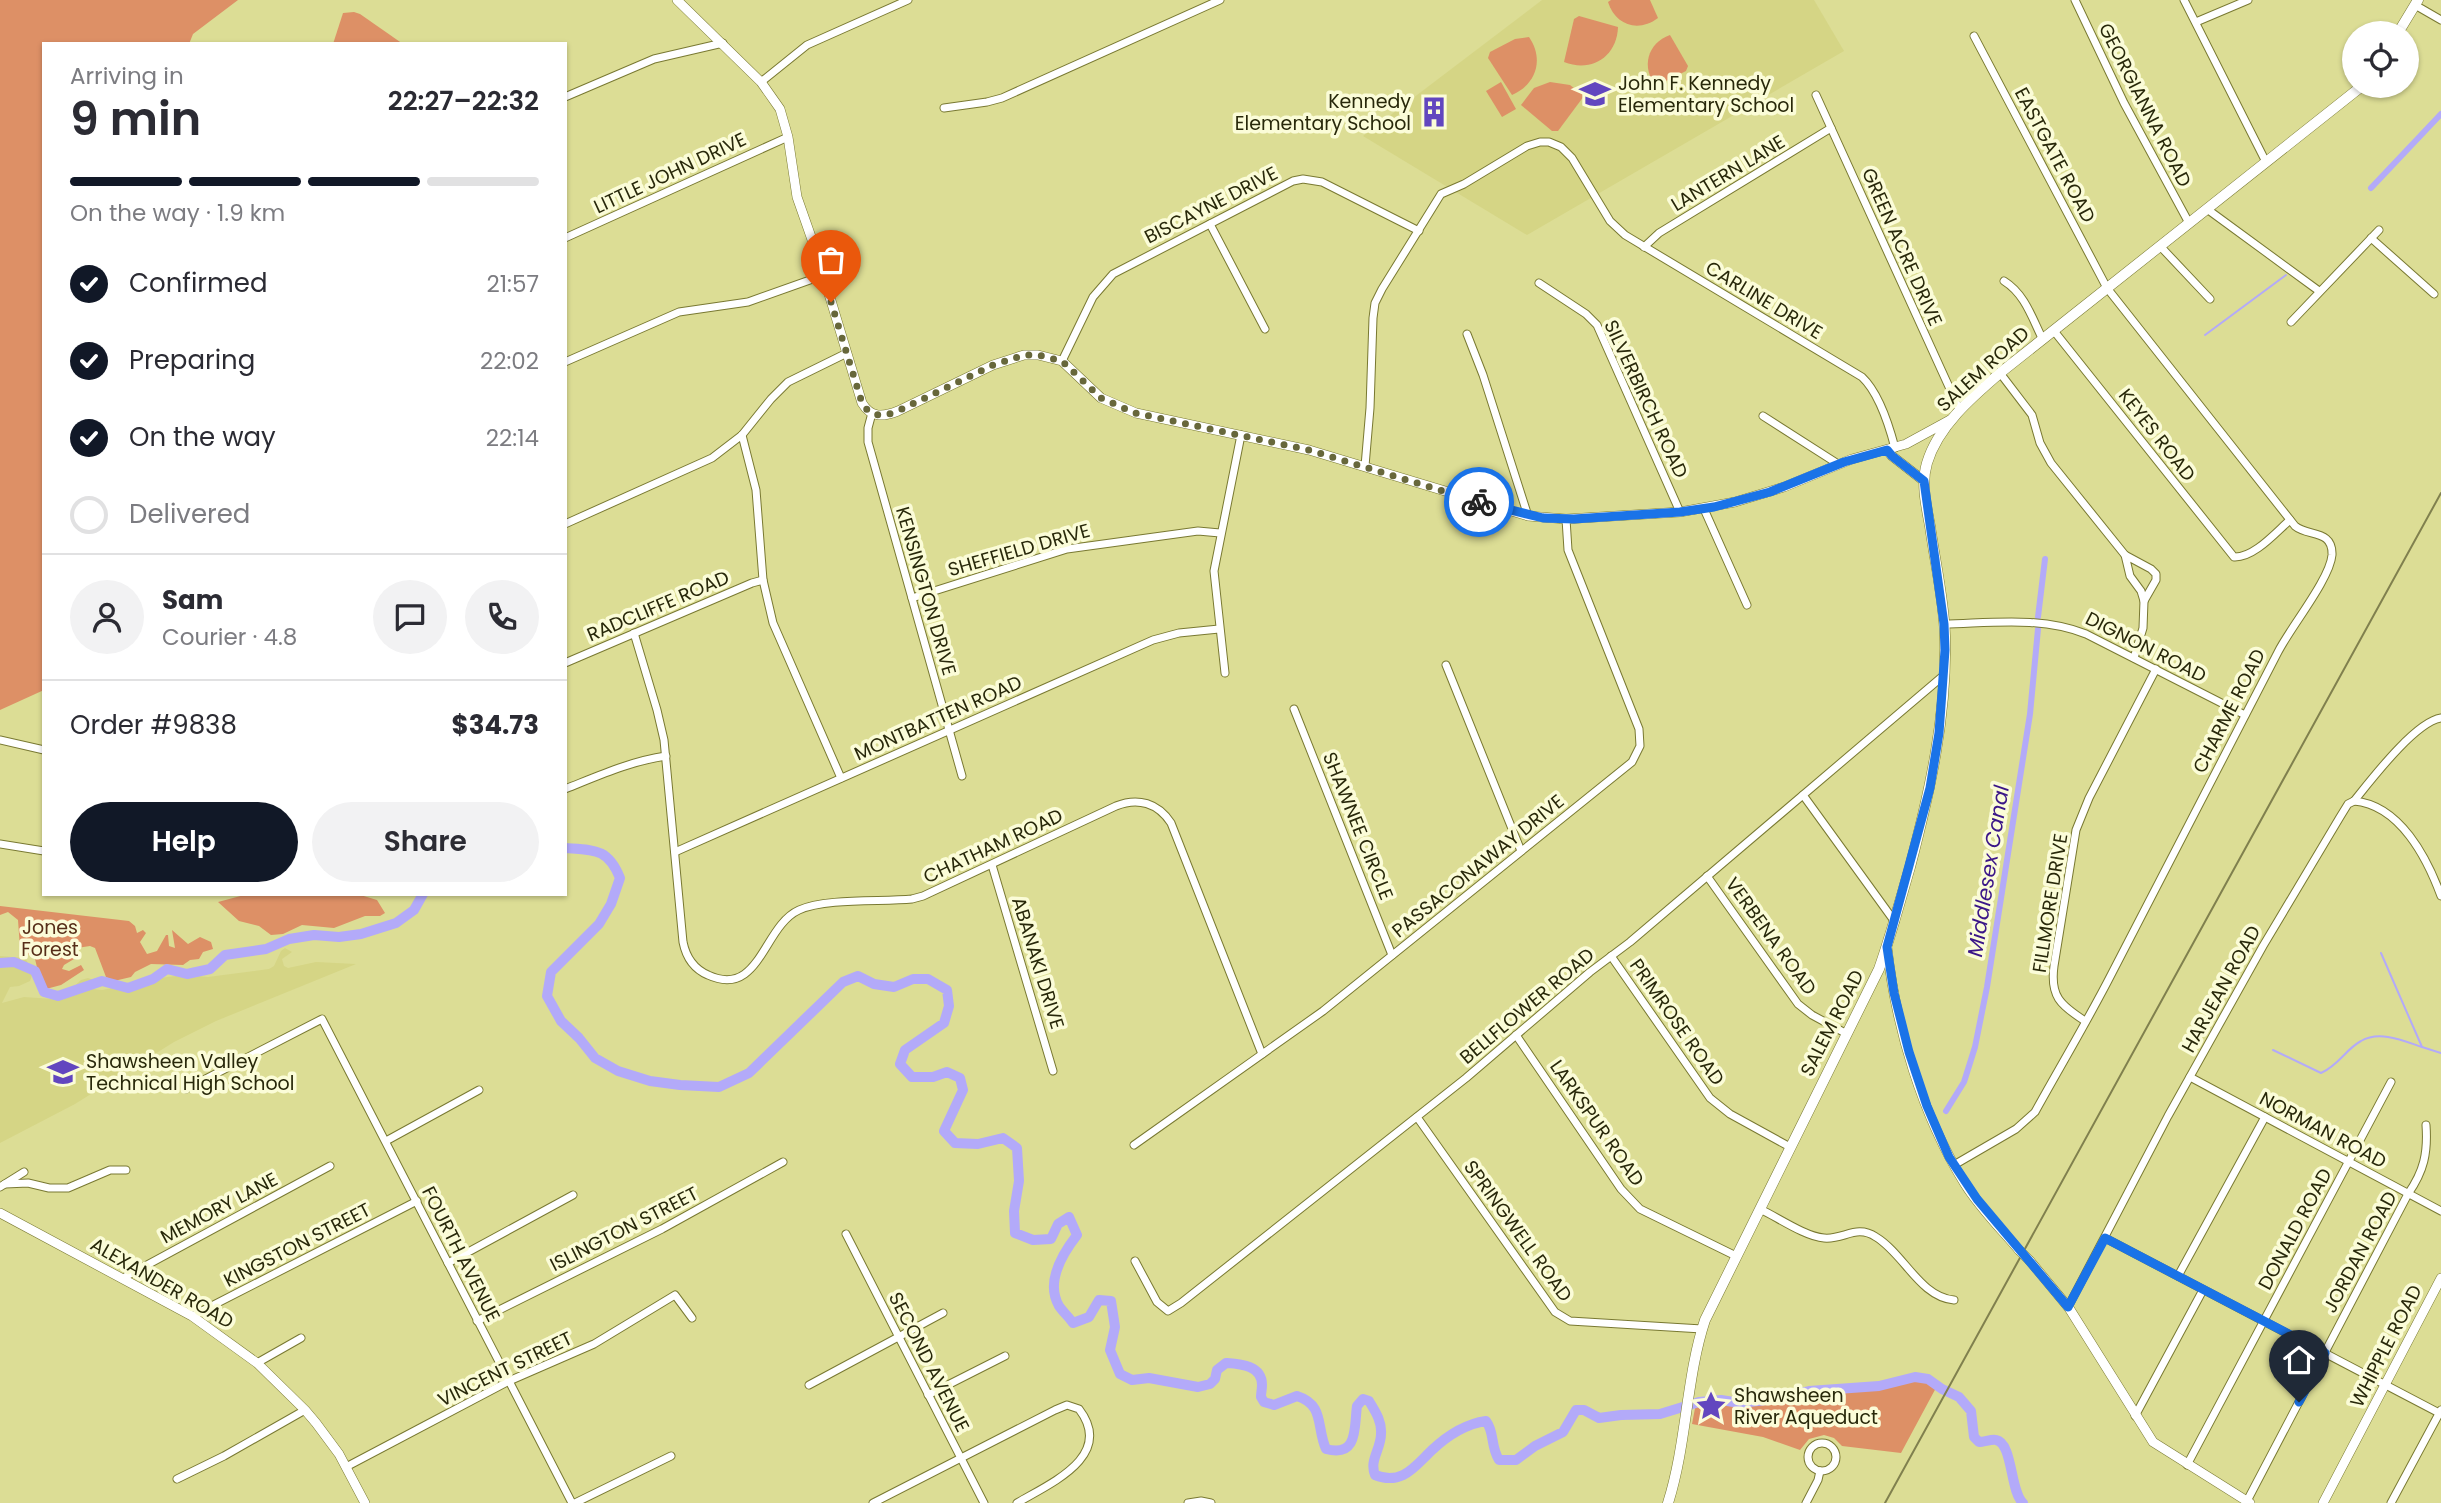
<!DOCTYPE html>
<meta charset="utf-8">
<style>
:root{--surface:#fff;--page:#f2f2f3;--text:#2b2b33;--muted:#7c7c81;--line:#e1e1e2;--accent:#111827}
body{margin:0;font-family:Poppins,sans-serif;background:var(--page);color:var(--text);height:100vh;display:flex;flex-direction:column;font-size:26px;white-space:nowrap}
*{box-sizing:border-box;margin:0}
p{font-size:23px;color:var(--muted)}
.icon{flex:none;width:38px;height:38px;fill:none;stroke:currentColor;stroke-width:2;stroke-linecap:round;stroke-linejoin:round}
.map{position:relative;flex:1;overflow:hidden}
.sheet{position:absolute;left:42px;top:42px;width:525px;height:854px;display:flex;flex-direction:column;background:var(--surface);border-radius:0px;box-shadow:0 2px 5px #0004}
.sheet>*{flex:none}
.buttons{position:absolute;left:2342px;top:21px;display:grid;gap:14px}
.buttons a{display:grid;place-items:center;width:77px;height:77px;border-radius:50%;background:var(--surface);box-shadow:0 2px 5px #0004;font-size:35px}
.pin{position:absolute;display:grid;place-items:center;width:60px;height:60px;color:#fff;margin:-72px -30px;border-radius:50% 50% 50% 0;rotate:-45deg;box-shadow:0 0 7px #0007}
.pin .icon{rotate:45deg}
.courier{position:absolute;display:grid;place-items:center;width:70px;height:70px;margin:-35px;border:5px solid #1a73e8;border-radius:50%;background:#fff;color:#222;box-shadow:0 2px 9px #0007}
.head em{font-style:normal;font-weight:600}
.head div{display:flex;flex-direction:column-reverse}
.head{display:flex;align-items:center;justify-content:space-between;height:119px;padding:0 28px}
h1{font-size:46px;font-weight:600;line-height:52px}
.bar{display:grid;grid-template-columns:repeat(4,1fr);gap:10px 7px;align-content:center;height:84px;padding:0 28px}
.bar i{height:9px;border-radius:5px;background:var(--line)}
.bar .current{background:var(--accent)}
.bar p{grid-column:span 4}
.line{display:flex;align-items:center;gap:18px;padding:0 28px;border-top:2px solid var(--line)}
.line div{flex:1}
.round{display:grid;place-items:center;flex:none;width:74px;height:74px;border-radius:37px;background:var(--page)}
ol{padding:0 28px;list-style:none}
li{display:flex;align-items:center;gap:21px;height:77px}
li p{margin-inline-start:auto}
li .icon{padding:7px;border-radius:50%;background:var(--accent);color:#fff;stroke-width:4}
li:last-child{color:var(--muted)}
li i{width:38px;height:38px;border:4px solid var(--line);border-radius:50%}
.action{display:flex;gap:14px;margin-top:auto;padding:14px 28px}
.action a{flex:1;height:80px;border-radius:42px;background:var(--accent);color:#fff;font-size:28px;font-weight:600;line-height:80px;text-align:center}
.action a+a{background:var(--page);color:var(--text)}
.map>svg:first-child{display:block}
.built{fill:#d5d585}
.green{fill:#dd9066}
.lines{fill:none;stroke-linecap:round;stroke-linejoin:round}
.stream{stroke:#b3aaf9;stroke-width:2}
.canal{stroke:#b3aaf9;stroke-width:6}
.river{stroke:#b3aaf9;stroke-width:10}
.minor-casing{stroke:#797932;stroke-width:9}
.tertiary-casing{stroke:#797932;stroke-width:10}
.secondary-casing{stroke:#797932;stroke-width:11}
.minor{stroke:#fff;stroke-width:7}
.tertiary{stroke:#fff;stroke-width:9}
.secondary{stroke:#fff;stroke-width:10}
.rail{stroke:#80804e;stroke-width:2}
.tertiary-bridge-casing{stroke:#797932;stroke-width:10;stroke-linecap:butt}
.tertiary-bridge{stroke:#fff;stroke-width:9}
.done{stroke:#67673b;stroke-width:7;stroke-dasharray:0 12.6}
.route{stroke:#1a73e8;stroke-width:9}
.labels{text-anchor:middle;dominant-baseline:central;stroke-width:7;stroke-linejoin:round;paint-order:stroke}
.poi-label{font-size:19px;fill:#28280a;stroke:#fbfcd8;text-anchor:start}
.street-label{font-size:19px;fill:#28280a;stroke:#fbfcd8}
.park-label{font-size:19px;fill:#562e18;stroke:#fbfcd8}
.water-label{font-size:21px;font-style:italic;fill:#3b1688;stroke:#fbfcd8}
</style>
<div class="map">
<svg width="2441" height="1503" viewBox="0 0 2441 1503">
<rect width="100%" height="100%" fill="#dcdd95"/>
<g class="built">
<path d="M1542,0h272l30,51 -317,184 -164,-99z"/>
<path d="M285,948l7,4 -10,7 2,7 4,2 28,-6 40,2 -140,57 -42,21 -99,62 -75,39v-187l25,2 8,14 -3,9 -11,5 -9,1 -8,16 22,-6 29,2 14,-6 14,-13 7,-2 6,2 -2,9 10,1 65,-13 18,-2 23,2 61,-8 5,-3 7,-15z"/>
</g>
<g class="green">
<path d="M0,0h238l-45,34 -4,10h-145v646l-44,20z"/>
<path d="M1611,0h39l8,18c-20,15 -43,7 -50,-16z"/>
<path d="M354,12l6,2 43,30h-70l10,-31z"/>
<path d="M1579,16l39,11c-1,30 -27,46 -54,35l10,-43z"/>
<path d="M1670,35l18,31 -2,5 -30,15c-15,-18 -9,-43 14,-51z"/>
<path d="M1529,37c15,22 8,47 -17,58l-24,-37 2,-6 25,-13z"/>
<path d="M1501,82l15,27 -14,8 -16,-26z"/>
<path d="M1550,82l20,3 14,11 -26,35h-6l-31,-26 13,-17z"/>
<path d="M248,894h109l20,6 8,13 -5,3h-15l-31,12 -32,-3 -19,9 -12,1 -12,-9 -20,-5 -21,-19z"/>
<path d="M0,906l129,15 6,5 2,7 6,-3 3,3 -6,9 7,12 10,-3 9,-16h2l1,11 6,2 -3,-18 16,14 12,-7 11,5 2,7 -10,3 -4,7 -9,1 -7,5 -32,-1 -16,8 -4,5 -17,4 -8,-4 -11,-29 -5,-2 -13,2 -5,5 2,6 -10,6 -2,4 7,2 12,-6 3,5 -23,15 -15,4 -5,-5 -6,-25 -15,-11 -2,-28 -10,-8 -8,3z"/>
<path d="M1915,1377l13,2 9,7 -36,67 -59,-7 -8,-8 -10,-3 -15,4 -9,11 -37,-13 -71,-13 4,-21 3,-1 22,-2 19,3 35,-4 34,-8 70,-5z"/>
</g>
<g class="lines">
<g class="stream">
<path d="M2205,335l81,-60"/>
<path d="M2381,953l41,94 19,6"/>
<path d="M2273,1050l48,23c18,-8 25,-24 40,-32 19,-11 43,0 61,6"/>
</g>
<g class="canal">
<path d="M2371,188l70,-74"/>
<path d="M2038,617l7,-58"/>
<path d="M1946,1111l18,-29 11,-35 12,-60 43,-273 8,-85"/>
</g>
<g class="river">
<path d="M565,848c29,2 43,0 55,30l-9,26 -12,20 -48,48 -4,24 14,25 18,17 16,20 23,13 32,10 30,4 39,2 30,-14 94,-91 15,-6 16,8 20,3 19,-8h15l19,11 2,16 -5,17 -39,27 -5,14 12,13h21l14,-5 13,6 3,12 -19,41 11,12 23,1 25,-6 14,10 2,33 -5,30 1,22 18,7 18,-1 7,-15 11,-7 8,18c-14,18 -32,47 -18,71 4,6 10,11 14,17l16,-6 10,-17 12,1 4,26 -5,23 10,24 12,6 17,-2 49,9 12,-3 5,-5 2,-9 9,-7c14,1 36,2 36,22 0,4 -1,8 -1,12l3,5 10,3 23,-9c28,9 19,31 29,53 33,9 28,-23 31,-43l6,-7 6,2c6,10 13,20 12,33 0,15 -12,26 -6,41 27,11 40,-9 57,-25 16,-15 33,-26 54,-29 9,12 4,24 13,39h17l19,-14 28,-14 13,-22h8l15,8 22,-3 39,-1 39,-12 22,-2 19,3 35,-4 34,-8 70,-5 36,-9 13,2 14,10 17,8 12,14 3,26 5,5c5,0 13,-3 17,-2 17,3 14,52 27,63"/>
<path d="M0,963l14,-1 21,9 9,21 14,4 44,-15 26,7 25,-9 14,-10 20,5 23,-5 15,-14 41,-6 23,-10 25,-4 25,2 22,-3 35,-11 18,-13 9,-16"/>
</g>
<g class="minor-casing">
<g id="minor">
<path d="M2075,0l49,103 65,120"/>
<path d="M2184,0l82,162"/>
<path d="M2415,5l26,15"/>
<path d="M2196,22l52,-22"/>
<path d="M761,82l46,-37 101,-45"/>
<path d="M1816,95l144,316"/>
<path d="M565,97l89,-38 69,-16"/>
<path d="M944,108l43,-6 15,-4 218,-98"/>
<path d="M2207,209l112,82"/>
<path d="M1210,224l55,105"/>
<path d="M565,238l223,-101"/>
<path d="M2371,238l63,56"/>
<path d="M2160,246l50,53"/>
<path d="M1644,247l15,-14 172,-105"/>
<path d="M2004,281c21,13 28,37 39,59"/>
<path d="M1539,283l47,31 11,11 83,187"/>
<path d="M2291,322l88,-92"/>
<path d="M2054,331l180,226c20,1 42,-25 56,-37"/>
<path d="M1467,334l16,41 45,141"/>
<path d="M1062,361l31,-64 20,-23 180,-93 10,-2 19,3 97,49"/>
<path d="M565,362l114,-50 69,-10 76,-27"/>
<path d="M2000,373l32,42 8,28 11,20 74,92"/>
<path d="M872,413l-4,15v14l94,334"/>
<path d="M1763,416l75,48"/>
<path d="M742,435l14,55 7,90 10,43 68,155"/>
<path d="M1365,466l5,-58 3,-90 2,-15 7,-14 59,-95 23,-10 63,-38 13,-4h9l12,5 11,11 38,63 15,14 237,142c17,16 27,48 33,71"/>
<path d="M1704,509l43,96"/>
<path d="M565,524l147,-66 30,-23 29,-36 17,-17 59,-29"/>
<path d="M2125,555l26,14 5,5v6l-12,21 -3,-10 -11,-15z"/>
<path d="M912,598l155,-49 131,-18 22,2"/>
<path d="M1944,624c48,-1 97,-8 142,10l159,81"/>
<path d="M634,633l23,77 7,30 19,202c3,15 11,27 25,33 52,24 55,-49 91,-65 27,-12 82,-8 113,-11l11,-3 193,-90c22,-9 42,-3 55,17l91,231"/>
<path d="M2134,658l9,-30 1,-27"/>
<path d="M565,663l187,-80 11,-3"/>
<path d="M1446,665l75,186"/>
<path d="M1225,673l-11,-102 27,-136"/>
<path d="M1294,709l98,246"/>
<path d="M0,740l44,10"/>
<path d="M565,789c33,-13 66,-28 101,-33"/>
<path d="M1803,795l92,127"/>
<path d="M2354,801c46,4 73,57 87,95"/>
<path d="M0,844l44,7"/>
<path d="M675,852l478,-212 26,-7 40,-4"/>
<path d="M992,865l61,206"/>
<path d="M1707,876l91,128 14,11 35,19"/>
<path d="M1611,956l99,142 20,16 60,33"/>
<path d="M2085,1021c-25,-16 -35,-25 -31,-55l22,-136 13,-32 67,-129"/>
<path d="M1516,1035l105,154 19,20 96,47"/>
<path d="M2190,1077l251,134"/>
<path d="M186,1089l136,-70 250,484"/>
<path d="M1417,1117l138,195 15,9 132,8"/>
<path d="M386,1141l93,-51"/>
<path d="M1134,1145l189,-134 309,-249 8,-16 -1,-17 -71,-179 -2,-31"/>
<path d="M1954,1165l62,-36 19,-17c26,-47 53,-92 77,-139 56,-107 110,-214 166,-321 12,-24 52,-73 54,-97 1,-26 -24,-18 -37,-29l-188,-238 -133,-252"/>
<path d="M5,1184l23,-1 21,5h19l42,-18h16"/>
<path d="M0,1187l24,-15"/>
<path d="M1760,1209c17,8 46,28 64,29 20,2 32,-14 52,-1 28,17 44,60 78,63"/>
<path d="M846,1234l138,269"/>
<path d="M2105,1238l336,176"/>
<path d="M1135,1261l22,41 11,9 13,-8 285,-225 124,-106 40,-30 313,-266"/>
<path d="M448,1263l125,-68"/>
<path d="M2178,1276l87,-159"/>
<path d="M123,1278l207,-112"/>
<path d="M2068,1307l100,-191 95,-170 77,-129 8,-13 6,-3c17,-21 61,-79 87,-83"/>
<path d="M192,1316l225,-115"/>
<path d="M477,1321l185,-92 121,-67"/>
<path d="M257,1363l44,-25"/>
<path d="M809,1385l134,-72"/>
<path d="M928,1395l77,-39"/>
<path d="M2135,1416l68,-126"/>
<circle cx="1822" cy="1457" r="14"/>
<path d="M2187,1465l204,-383"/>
<path d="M346,1467l163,-86 85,-37 81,-49 17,23"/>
<path d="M177,1479l47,-23 81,-46"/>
<path d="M2247,1501l161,-307c16,-23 20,-41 18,-69"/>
<path d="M575,1503l96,-47"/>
<path d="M873,1503l182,-93 12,-5 12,4c36,47 -28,74 -62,94"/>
<path d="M1188,1503l13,-2 10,2"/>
<path d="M1806,1503l12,-23 2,-9"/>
<path d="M2391,1503l50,-93"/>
</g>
</g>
<g class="tertiary-casing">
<g id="tertiary">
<path d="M677,0l84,82 19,27 8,28 9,60 19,54 46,152c9,15 21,14 36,8l95,-46 31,-10h14l24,6 39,37 35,15 173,37 219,66 38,3 114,-7 55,-10 49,-15 68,-28 54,-15 44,-24"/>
<path d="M1887,450l5,6 32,25"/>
<path d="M1887,947c9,81 35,168 78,237 15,24 36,45 54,66"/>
<path d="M0,1213l192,103 65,47 48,47 11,13 23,31 26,49"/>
<path d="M2030,1261l39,47 84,134 97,61"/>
<path d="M2323,1503l118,-225"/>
</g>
</g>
<g class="secondary-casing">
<g id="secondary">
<path d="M2398,33l20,-33"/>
<path d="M1668,1503c19,-60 18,-126 37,-183l174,-351c12,-34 21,-68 31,-102 20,-76 37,-152 35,-231 -1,-36 -10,-74 -15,-110 -4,-21 -9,-43 -3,-63 11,-37 45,-66 73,-90l362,-287"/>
</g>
</g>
<use href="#minor" class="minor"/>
<use href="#tertiary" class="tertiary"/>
<use href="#secondary" class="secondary"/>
<path class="rail" d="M1885,1503l556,-1010"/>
<g class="tertiary-bridge-casing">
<path id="tertiary-bridge" d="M2019,1250l11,11"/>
</g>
<use href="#tertiary-bridge" class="tertiary-bridge"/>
</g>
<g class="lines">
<path class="done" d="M831,302l31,101c9,15 21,14 36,8l95,-46 31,-10h14l24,6 39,37 34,15 174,37 170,52"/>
<path class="route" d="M1479,502l64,16 31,1 106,-7 34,-5 56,-15 74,-30 43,-12 5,6 32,25 20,143 1,26 -6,83 -9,55 -43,159 7,46 15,59 18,54 22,51 28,42 91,108 37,-69 220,115 -26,49"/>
</g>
<defs>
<g id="school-bare" transform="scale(2.415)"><path d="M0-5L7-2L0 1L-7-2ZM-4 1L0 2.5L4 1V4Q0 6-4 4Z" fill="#6246bf" stroke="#fbfcd8" stroke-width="2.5" paint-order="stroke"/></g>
<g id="building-bare" transform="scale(2.415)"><path d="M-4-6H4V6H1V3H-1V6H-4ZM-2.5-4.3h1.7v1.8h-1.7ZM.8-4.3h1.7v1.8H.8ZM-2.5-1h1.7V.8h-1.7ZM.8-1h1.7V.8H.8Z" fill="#6246bf" stroke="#fbfcd8" stroke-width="2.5" paint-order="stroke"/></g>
<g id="sight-bare" transform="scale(2.415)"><path d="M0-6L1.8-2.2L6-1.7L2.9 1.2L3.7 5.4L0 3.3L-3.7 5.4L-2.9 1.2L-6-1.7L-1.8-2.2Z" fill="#6246bf" stroke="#fbfcd8" stroke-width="2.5" paint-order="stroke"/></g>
</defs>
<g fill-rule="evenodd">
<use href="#school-bare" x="1595" y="94"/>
<use href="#building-bare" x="1434" y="112"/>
<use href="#school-bare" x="63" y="1072"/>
<use href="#sight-bare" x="1711" y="1406"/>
</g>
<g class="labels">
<g class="poi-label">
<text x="1618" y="83">John F. Kennedy<tspan x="1618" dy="22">Elementary School</tspan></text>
<text x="1411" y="101" text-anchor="end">Kennedy<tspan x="1411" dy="22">Elementary School</tspan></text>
<text x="86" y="1061">Shawsheen Valley<tspan x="86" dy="22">Technical High School</tspan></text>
<text x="1734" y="1395">Shawsheen<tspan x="1734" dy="22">River Aqueduct</tspan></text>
</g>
<g class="street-label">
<text transform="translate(2145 105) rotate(63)">GEORGIANNA ROAD</text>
<text transform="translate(2055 155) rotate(62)">EASTGATE ROAD</text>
<text transform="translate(670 173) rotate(-25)">LITTLE JOHN DRIVE</text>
<text transform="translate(1728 173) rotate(-31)">LANTERN LANE</text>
<text transform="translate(1211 205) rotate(-27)">BISCAYNE DRIVE</text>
<text transform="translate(1902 247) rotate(66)">GREEN ACRE DRIVE</text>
<text transform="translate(1764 300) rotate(31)">CARLINE DRIVE</text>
<text transform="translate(1983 369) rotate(-42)">SALEM ROAD</text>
<text transform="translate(1646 399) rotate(65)">SILVERBIRCH ROAD</text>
<text transform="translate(2157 435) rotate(52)">KEYES ROAD</text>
<text transform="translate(1019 550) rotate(-16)">SHEFFIELD DRIVE</text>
<text transform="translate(926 591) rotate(74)">KENSINGTON DRIVE</text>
<text transform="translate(658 606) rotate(-23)">RADCLIFFE ROAD</text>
<text transform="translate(2146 647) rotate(27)">DIGNON ROAD</text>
<text transform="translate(2229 711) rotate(-63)">CHARME ROAD</text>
<text transform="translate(938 718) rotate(-24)">MONTBATTEN ROAD</text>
<text transform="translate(1358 826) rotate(68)">SHAWNEE CIRCLE</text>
<text transform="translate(993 846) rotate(-25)">CHATHAM ROAD</text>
<text transform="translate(1478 866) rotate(-39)">PASSACONAWAY DRIVE</text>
<text transform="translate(2050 903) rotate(-81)">FILLMORE DRIVE</text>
<text transform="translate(1771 936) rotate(54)">VERBENA ROAD</text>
<text transform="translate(1038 963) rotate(73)">ABANAKI DRIVE</text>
<text transform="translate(2221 989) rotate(-61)">HARJEAN ROAD</text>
<text transform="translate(1527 1006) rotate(-40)">BELLFLOWER ROAD</text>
<text transform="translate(1677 1022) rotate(55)">PRIMROSE ROAD</text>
<text transform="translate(1832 1023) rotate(-63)">SALEM ROAD</text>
<text transform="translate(1597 1123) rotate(55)">LARKSPUR ROAD</text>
<text transform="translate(2323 1130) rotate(28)">NORMAN ROAD</text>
<text transform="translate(219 1208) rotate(-28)">MEMORY LANE</text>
<text transform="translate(624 1229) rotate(-27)">ISLINGTON STREET</text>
<text transform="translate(2295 1229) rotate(-62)">DONALD ROAD</text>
<text transform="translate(1518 1231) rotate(54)">SPRINGWELL ROAD</text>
<text transform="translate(297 1245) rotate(-27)">KINGSTON STREET</text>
<text transform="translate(2360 1252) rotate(-62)">JORDAN ROAD</text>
<text transform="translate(461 1254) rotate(63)">FOURTH AVENUE</text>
<text transform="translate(162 1283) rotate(30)">ALEXANDER ROAD</text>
<text transform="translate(2386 1346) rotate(-63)">WHIPPLE ROAD</text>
<text transform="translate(929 1362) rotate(63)">SECOND AVENUE</text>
<text transform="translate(505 1369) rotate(-26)">VINCENT STREET</text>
</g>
<g class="park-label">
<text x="50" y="927">Jones<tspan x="50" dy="22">Forest</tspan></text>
</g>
<g class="water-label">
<text transform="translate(1988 871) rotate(-81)">Middlesex Canal</text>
</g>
</g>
</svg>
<div class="buttons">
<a><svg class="icon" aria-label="locate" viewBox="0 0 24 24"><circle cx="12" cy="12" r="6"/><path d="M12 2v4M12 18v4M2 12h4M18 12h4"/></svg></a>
</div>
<div class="pin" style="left:831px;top:302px;background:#ea580c"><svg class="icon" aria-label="bag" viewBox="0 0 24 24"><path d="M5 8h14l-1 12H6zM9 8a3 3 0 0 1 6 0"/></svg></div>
<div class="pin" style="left:2299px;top:1402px;background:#1f2937"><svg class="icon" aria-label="home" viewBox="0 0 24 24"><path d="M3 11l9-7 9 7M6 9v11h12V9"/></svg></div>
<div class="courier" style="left:1479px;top:502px"><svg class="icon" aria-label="bike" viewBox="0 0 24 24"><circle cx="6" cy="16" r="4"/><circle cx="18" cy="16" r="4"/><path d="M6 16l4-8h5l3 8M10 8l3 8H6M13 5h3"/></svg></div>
<section class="sheet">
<div class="head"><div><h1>9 min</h1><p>Arriving in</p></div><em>22:27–22:32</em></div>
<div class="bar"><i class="current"></i><i class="current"></i><i class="current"></i><i></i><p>On the way · 1.9 km</p></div>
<ol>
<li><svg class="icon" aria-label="check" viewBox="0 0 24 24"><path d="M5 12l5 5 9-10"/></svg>Confirmed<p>21:57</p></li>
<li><svg class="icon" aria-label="check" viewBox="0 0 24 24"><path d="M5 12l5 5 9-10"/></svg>Preparing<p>22:02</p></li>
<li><svg class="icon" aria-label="check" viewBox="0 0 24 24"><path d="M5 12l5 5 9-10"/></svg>On the way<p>22:14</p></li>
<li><i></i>Delivered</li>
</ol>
<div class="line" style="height:126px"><a class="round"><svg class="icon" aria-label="person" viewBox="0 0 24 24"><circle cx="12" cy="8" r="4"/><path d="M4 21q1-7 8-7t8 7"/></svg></a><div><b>Sam</b><p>Courier · 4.8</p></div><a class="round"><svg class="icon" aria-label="chat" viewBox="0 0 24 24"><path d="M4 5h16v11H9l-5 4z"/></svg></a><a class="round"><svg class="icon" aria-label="phone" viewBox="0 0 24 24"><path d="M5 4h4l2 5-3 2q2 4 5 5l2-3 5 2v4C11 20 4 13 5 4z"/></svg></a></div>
<div class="line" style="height:91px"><div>Order #9838</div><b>$34.73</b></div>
<div class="action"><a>Help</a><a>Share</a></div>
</section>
</div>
